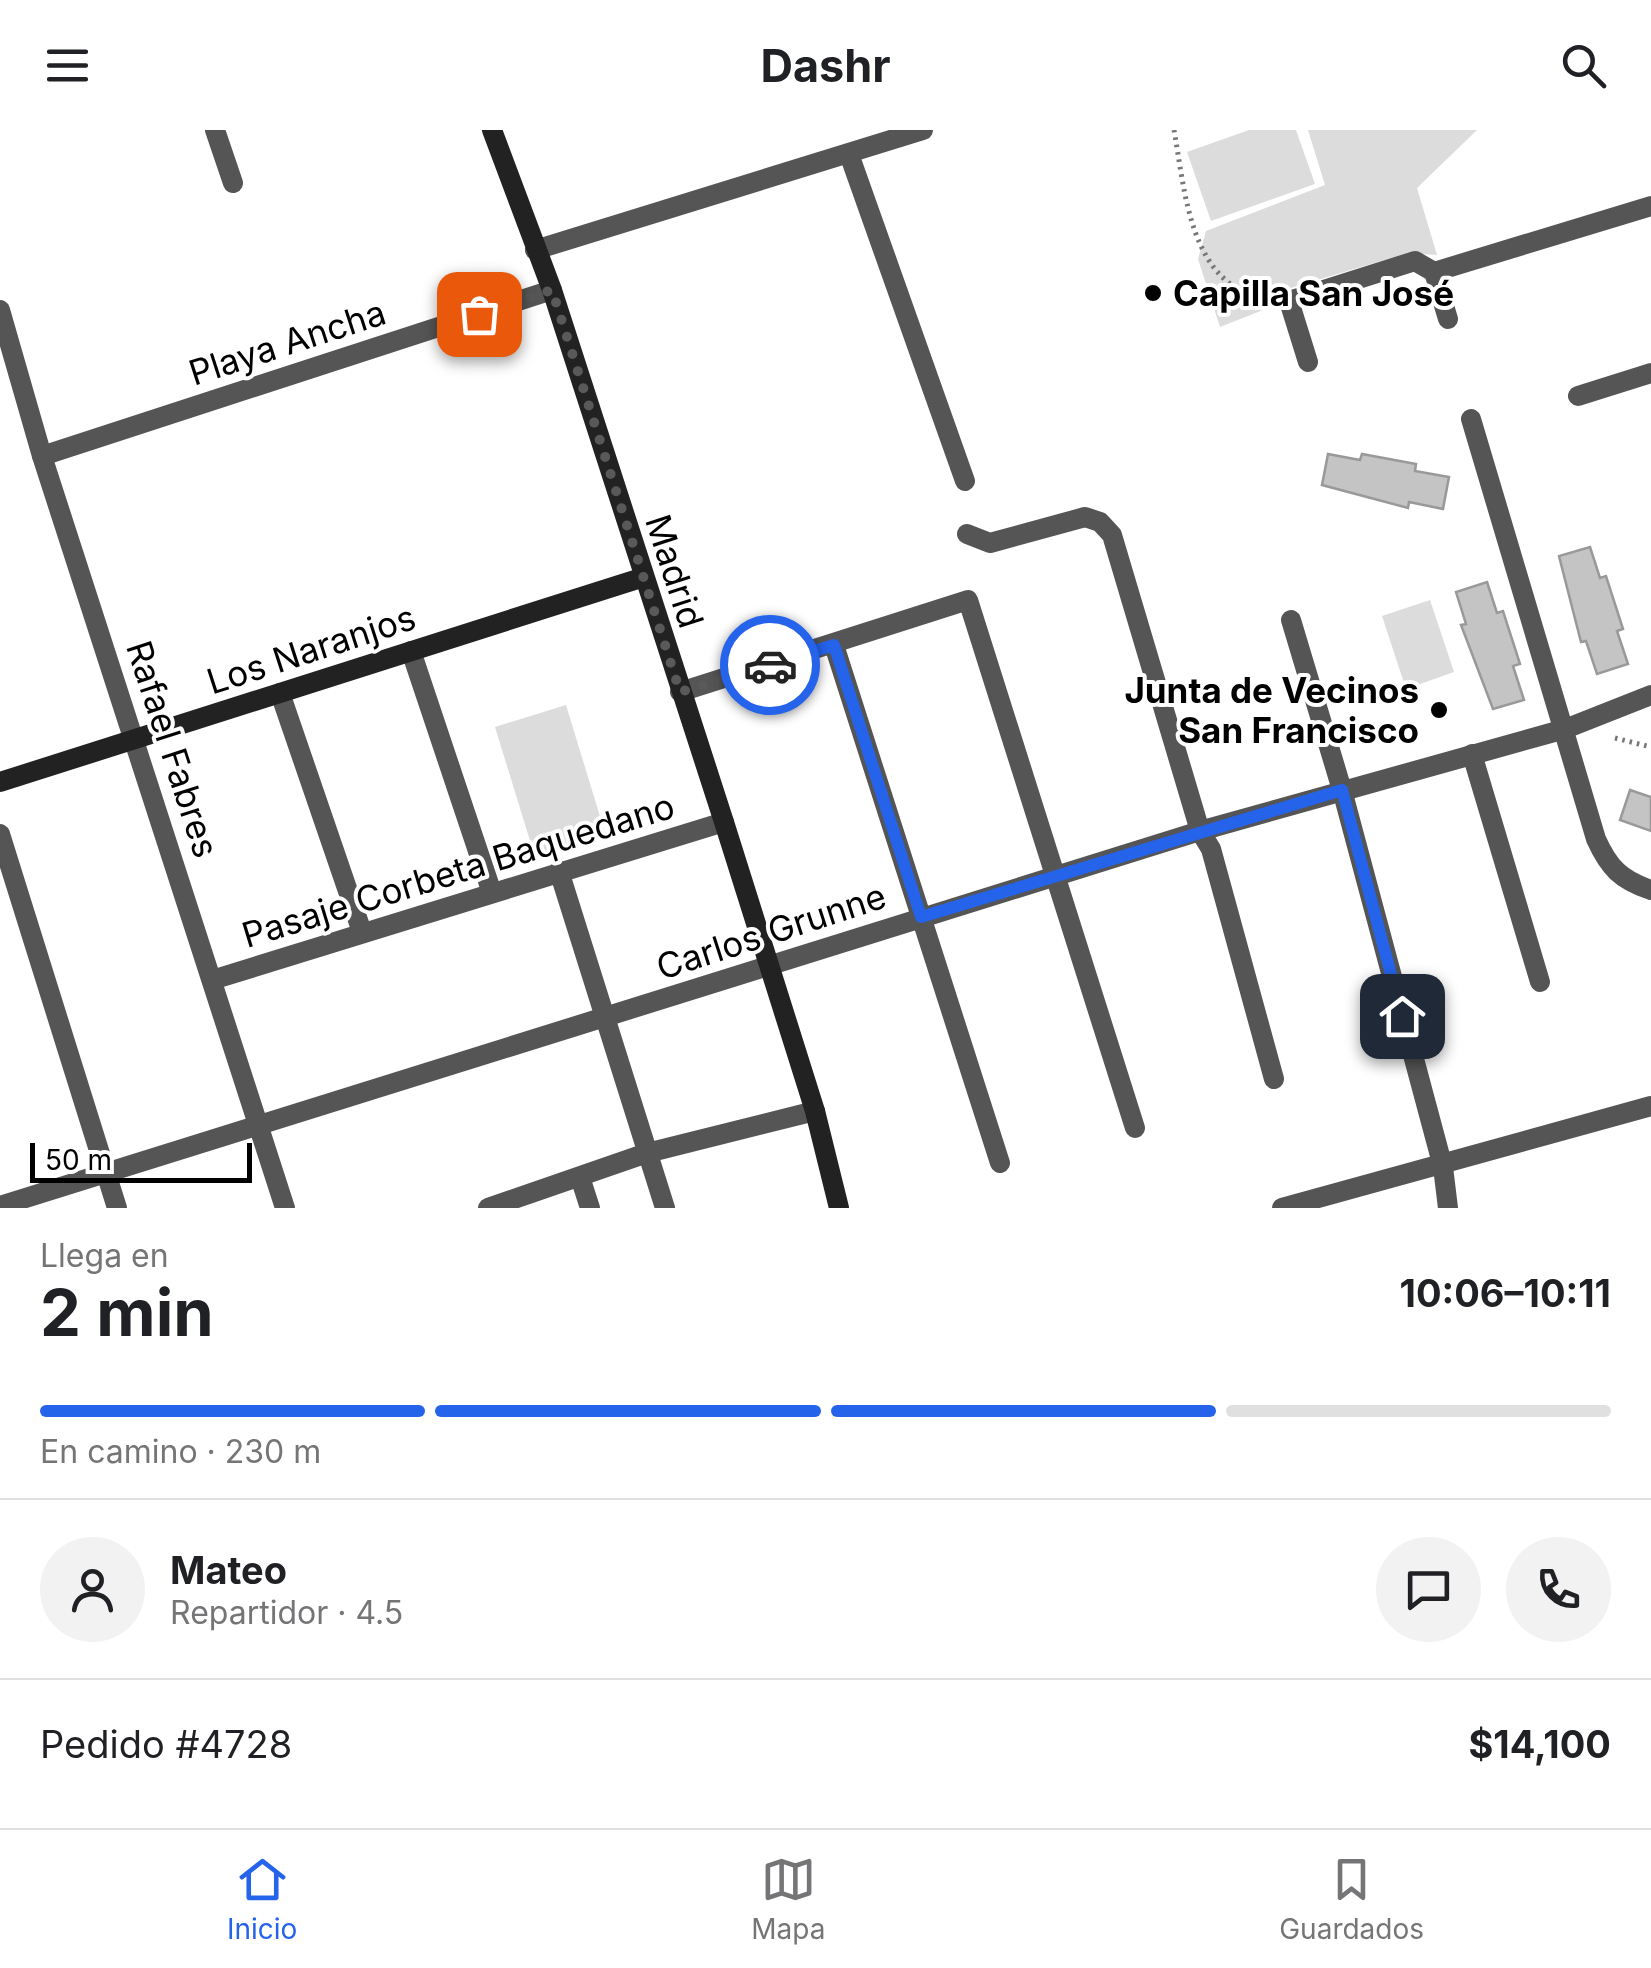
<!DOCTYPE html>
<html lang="es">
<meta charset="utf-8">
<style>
:root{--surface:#fff;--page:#f2f2f2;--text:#202124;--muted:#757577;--line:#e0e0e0;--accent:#2563eb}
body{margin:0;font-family:Inter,sans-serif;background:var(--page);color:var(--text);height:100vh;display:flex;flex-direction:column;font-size:38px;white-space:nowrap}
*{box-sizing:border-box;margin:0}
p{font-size:32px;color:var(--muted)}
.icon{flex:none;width:55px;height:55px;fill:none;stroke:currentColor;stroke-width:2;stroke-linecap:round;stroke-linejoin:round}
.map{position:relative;height:1078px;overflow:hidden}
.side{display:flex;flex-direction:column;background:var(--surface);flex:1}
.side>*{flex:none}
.scale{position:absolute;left:30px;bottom:25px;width:222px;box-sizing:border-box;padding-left:10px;border:5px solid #000;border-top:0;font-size:28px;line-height:35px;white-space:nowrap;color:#000;-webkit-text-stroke:8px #fff;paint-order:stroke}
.pin{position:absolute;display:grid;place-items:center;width:85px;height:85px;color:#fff;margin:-42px;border-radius:20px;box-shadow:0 5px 15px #0006}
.courier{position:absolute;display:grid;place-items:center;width:100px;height:100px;margin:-50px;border:8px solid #2563eb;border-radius:50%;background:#fff;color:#222;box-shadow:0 2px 12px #0007}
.headline em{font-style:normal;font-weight:700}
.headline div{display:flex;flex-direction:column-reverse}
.headline{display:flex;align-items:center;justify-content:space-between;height:170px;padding:0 40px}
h1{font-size:65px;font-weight:700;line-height:75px}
.bar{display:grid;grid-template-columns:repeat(4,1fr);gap:15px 10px;align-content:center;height:120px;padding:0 40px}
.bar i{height:12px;border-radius:8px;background:var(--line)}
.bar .on{background:var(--accent)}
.bar p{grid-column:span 4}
.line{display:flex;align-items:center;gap:25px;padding:0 40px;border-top:2px solid var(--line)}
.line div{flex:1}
.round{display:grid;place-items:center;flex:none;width:105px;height:105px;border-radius:52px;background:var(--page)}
header{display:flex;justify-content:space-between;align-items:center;height:130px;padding:0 40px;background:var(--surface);font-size:45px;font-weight:700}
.menu{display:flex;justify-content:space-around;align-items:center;height:140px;border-top:2px solid var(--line);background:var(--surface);font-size:28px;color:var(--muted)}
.menu a{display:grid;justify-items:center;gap:5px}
.menu .on{color:var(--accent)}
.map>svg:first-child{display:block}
.green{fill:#dcdcdc}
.building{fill:#c4c4c4;stroke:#999;stroke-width:2.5}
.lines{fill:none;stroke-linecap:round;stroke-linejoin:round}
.path{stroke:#777;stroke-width:5;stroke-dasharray:2.5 5;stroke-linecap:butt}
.street{stroke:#555;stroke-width:20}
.secondary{stroke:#222;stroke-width:20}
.done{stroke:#595959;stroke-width:10;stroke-dasharray:0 18}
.route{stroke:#2563eb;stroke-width:12}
.poi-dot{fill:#000;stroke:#fff;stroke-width:4}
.labels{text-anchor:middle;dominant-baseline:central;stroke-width:8;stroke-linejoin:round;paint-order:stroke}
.poi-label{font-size:35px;font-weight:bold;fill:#000;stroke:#fff;text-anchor:start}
.street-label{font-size:35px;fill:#000;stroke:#fff}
</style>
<header><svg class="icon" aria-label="menu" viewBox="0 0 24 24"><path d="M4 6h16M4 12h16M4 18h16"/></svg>Dashr<svg class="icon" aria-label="search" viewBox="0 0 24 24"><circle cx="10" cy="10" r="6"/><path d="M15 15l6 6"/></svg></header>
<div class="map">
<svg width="1651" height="1078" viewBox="0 0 1651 1078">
<rect width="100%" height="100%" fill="#fff"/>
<g class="green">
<path d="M1249,0h47l19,54 -104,37 -24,-69z"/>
<path d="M1308,0h169l-60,58 20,67 -29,-2 -121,36 -14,17 -53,21 -22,-68 8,-28 119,-46z"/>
<path d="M1430,470l24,72 -48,17 -24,-73z"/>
<path d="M566,575l40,131 -71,21 -40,-130z"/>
</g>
<g class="building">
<path d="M1328,324l32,6 2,-6 54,10 -1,7 34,6 -6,32 -34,-7 -1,6 -86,-23z"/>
<path d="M1590,417l10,31 6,-2 17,53 -6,2 11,33 -31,10 -11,-33 -5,1 -22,-86z"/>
<path d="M1487,452l10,31 6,-2 17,53 -7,2 11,34 -31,9 -32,-84 5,-1 -10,-32z"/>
<path d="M1630,660l21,7v34l-31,-11z"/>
</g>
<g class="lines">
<g class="path">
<path d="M1174,0c11,59 15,157 92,168"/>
<path d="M1615,608l36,9"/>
</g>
<g class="street">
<path d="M215,0l18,53"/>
<path d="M849,24l116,327"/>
<path d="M535,120l388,-120"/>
<path d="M1434,142l217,-66"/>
<path d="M0,180l42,146 243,752"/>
<path d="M1308,232l-19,-61 126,-40 19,11 14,47"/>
<path d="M1578,266l73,-23"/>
<path d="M1471,289l125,420c13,29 25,41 55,51"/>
<path d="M42,326l510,-166"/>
<path d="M967,404l23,9 95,-26 15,5 12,13 88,296 11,18 63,230"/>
<path d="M1291,490l51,170 101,377 5,41"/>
<path d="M834,515l166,518"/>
<path d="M411,521l81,242"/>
<path d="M680,562l288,-92 167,528"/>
<path d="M280,563l82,239"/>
<path d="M1472,624l68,228"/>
<path d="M0,704l117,374"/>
<path d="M559,741l106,337"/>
<path d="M212,850l512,-158"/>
<path d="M580,1047l10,31"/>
<path d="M0,1076l1200,-375 365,-102 86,-34"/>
<path d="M488,1078l159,-55 168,-42"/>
<path d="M1282,1078l369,-102"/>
</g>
<g class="secondary">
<path d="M492,0l60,160 172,532 91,289 24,97"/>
<path d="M0,652l641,-204"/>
</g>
</g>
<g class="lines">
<path class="done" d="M479,184l73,-24 128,402 90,-27"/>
<path class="route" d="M770,535l64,-20 87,272 421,-127 60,226"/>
</g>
<g class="poi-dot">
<circle cx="1153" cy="163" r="10"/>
<circle cx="1439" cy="580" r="10"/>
</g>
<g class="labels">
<g class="poi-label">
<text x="1173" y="163">Capilla San José</text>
<text x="1419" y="560" text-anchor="end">Junta de Vecinos<tspan x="1419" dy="40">San Francisco</tspan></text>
</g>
<g class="street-label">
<text transform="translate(287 212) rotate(-18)">Playa Ancha</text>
<text transform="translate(675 441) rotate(72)">Madrid</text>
<text transform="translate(311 519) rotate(-18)">Los Naranjos</text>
<text transform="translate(173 619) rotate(72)">Rafael Fabres</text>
<text transform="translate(458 740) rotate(-17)">Pasaje Corbeta Baquedano</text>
<text transform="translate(771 801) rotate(-18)">Carlos Grunne</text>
</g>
</g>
</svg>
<div class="scale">50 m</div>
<div class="pin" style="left:479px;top:184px;background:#ea580c"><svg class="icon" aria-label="bag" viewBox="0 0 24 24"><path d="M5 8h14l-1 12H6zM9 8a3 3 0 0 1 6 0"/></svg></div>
<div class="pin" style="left:1402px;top:886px;background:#1f2937"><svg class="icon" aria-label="home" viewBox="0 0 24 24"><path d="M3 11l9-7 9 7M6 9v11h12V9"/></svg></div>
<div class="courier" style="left:770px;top:535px"><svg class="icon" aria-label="car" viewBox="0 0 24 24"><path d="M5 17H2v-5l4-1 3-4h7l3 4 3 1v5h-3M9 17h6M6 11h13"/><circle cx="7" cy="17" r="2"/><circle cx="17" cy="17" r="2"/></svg></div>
</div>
<section class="side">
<div class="headline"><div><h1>2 min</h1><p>Llega en</p></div><em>10:06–10:11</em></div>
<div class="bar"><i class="on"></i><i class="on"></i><i class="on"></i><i></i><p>En camino · 230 m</p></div>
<div class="line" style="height:180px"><a class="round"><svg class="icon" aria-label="person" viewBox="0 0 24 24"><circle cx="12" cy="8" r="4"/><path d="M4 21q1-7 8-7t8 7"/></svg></a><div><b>Mateo</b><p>Repartidor · 4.5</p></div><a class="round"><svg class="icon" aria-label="chat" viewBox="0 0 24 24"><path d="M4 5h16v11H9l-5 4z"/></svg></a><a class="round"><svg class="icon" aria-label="phone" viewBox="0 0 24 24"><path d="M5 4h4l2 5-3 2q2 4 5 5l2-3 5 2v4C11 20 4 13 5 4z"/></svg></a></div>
<div class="line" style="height:130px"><div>Pedido #4728</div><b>$14,100</b></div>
</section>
<nav class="menu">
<a class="on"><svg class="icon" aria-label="home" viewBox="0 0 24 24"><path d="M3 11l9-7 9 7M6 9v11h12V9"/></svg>Inicio</a>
<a><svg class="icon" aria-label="map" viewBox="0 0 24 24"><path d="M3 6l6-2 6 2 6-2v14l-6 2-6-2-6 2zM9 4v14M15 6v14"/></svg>Mapa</a>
<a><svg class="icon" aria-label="saved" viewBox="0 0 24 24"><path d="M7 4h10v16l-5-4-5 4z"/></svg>Guardados</a>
</nav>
